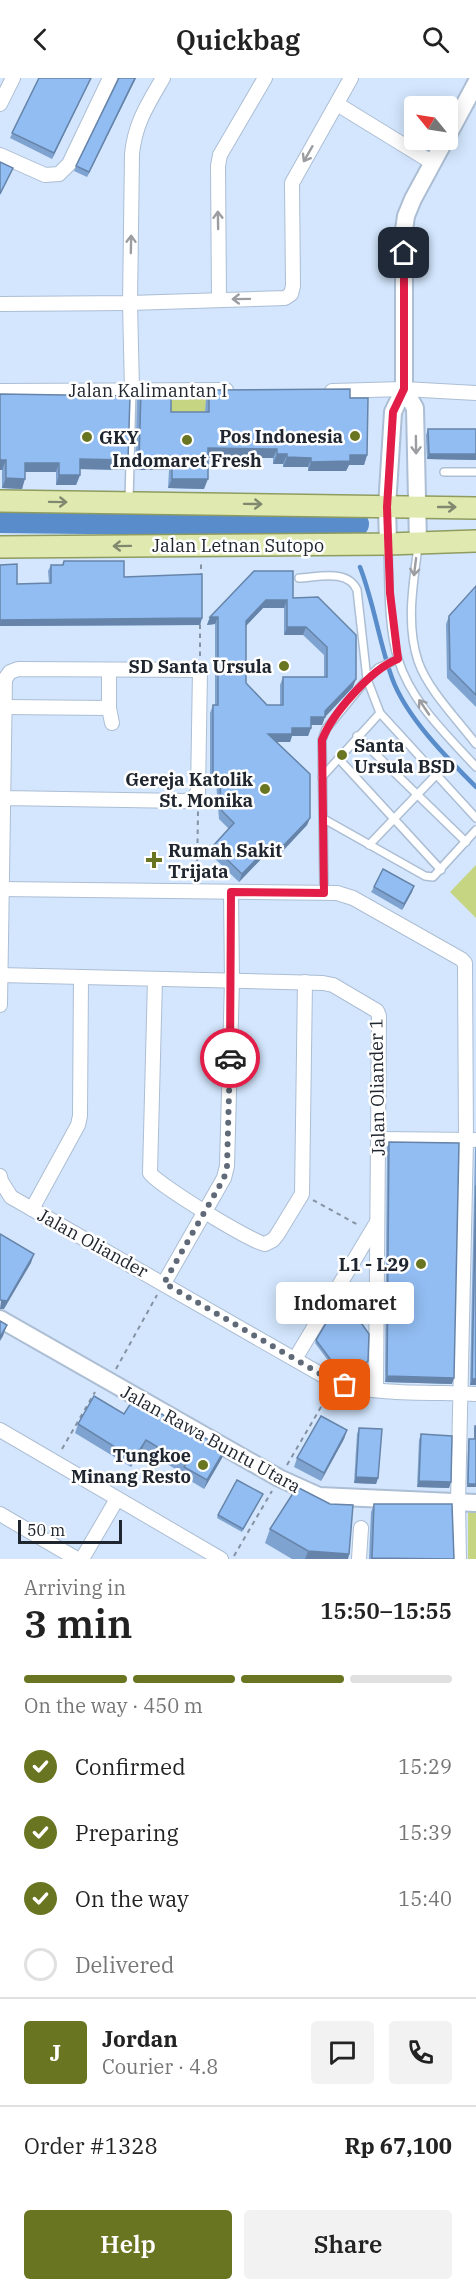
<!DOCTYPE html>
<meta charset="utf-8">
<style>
:root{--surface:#fff;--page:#f2f2f2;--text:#222;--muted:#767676;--line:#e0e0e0;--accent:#697520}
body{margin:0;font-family:"IBM Plex Serif",serif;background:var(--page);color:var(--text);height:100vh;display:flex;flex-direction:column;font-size:22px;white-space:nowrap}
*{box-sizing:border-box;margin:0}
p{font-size:20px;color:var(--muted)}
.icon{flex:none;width:33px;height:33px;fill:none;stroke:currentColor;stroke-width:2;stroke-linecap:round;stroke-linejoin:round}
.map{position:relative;height:1481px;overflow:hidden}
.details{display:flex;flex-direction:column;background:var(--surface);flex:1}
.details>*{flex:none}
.needle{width:39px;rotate:300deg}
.buttons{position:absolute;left:404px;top:18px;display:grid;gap:12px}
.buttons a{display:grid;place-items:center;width:54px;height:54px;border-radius:6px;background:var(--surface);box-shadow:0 3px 15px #0003;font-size:30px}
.scale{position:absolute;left:18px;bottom:15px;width:104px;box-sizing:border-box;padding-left:6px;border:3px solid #20262f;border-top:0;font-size:16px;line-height:21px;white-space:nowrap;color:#20262f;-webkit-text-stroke:4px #fff;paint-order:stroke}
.pin{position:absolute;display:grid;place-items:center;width:51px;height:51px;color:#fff;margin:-26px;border-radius:12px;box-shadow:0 3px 9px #0006}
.courier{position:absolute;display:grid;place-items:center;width:60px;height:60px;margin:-30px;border:4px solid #e11d48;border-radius:50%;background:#fff;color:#222;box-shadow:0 2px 8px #0007}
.bubble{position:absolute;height:42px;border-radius:6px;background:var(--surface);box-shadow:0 3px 15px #0003;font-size:20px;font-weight:600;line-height:42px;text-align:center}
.overview em{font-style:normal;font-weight:600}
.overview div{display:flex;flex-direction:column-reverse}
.overview{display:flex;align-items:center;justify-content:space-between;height:102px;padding:0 24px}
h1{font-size:39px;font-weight:600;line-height:45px}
.bar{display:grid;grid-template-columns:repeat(4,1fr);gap:9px 6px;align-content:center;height:72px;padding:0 24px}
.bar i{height:8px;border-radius:4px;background:var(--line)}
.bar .current{background:var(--accent)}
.bar p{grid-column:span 4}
.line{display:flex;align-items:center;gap:15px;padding:0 24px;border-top:2px solid var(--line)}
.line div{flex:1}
.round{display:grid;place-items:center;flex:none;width:63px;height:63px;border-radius:6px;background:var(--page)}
ol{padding:0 24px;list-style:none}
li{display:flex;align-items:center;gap:18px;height:66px}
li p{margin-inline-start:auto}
li .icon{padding:6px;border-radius:50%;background:var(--accent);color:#fff;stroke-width:4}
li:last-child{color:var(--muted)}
li i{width:33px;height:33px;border:3px solid var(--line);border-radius:50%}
.cta{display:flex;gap:12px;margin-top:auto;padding:12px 24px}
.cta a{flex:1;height:69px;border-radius:6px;background:var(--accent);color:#fff;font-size:24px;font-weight:600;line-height:69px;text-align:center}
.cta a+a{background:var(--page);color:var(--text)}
header{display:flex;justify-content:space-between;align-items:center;height:78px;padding:0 24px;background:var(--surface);font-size:27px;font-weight:600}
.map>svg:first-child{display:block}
.green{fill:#c6d582}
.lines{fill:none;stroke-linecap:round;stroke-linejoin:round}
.stream{stroke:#588cca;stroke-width:4.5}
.river{stroke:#588cca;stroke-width:26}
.service-casing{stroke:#acbed4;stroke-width:10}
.minor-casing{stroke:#acbed4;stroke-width:16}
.tertiary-casing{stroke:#acbed4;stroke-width:20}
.primary-casing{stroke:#8f9c5f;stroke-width:24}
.path{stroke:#8592a3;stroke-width:2;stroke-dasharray:4.5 4.5;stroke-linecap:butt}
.service{stroke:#fff;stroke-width:7}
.minor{stroke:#fff;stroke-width:14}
.tertiary{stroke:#fff;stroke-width:16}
.primary{stroke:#e0e9af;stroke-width:21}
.wall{fill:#7ea3d0;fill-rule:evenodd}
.shaded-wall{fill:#6684a9}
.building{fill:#92bdf2;stroke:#6684a9;stroke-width:1.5;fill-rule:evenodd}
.oneway{stroke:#9b9da1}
.oneway2{stroke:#80886f}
.done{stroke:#5f6977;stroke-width:6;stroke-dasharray:0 10.8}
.route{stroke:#e11d48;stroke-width:8}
.poi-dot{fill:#697520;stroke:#fff;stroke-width:2}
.labels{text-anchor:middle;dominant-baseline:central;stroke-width:5;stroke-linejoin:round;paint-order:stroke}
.street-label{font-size:18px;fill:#20262f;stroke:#fff}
.poi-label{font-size:18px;font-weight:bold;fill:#20262f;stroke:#fff;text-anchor:end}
</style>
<header><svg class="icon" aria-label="back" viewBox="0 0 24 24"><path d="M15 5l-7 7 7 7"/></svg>Quickbag<svg class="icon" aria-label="search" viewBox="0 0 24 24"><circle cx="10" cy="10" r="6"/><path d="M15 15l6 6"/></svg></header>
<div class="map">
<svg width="476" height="1481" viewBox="0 0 476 1481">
<rect width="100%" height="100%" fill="#d3e6fd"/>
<g class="green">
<path d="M206,321l-1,23 -36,-1v-21z"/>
<path d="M476,787v53l-26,-26z"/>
<rect x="468" y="1434" width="8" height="47"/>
</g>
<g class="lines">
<path class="stream" d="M360,489c14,36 19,75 32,111 14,39 55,80 84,109"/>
<path class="river" d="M0,442l356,4"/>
<g class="service-casing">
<g id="service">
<path d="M444,394h32"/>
<path d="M129,422l3,-110"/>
<path d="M418,469c-5,37 -12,78 0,114 10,29 39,58 58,83"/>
<path d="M388,470c1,33 0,80 10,111 13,43 49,76 78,108"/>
<path d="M299,500c20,-1 49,-9 58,12l10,89 -41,50 -4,11 2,153"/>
<path d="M380,635l-13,-34 11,-11 20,-9"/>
<path d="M357,658l109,106"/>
<path d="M339,681l102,111"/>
<path d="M322,699l58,-64 96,105"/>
<path d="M324,741l101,57 8,1 43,-47"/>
<path d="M369,767l67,-70"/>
</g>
</g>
<g class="minor-casing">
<g id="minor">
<path d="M0,26l13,-26"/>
<path d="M337,26l96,59"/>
<path d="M0,77l45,20 14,-1 10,-10 41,-86"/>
<path d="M219,222l-1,-134 2,-11 45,-77"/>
<path d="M0,226l130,-1 155,-5 6,-4 2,-8 -1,-103 59,-105"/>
<path d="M132,312l-2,-87 2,-149c3,-31 16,-50 31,-76"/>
<path d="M0,313l226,-1"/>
<path d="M332,313l72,-2 72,4"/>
<path d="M109,592v38l3,15"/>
<path d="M5,629l104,1"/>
<path d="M0,811l337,4 16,5 108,61 4,4 1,177 -8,363 1,56"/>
<path d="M0,897l323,8 10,2 44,26 2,5 -3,374"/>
<path d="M155,901l-5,194c7,11 101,69 115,71l8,-4 4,-5 25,-41 3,-212"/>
<path d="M0,927l5,-326 5,-7 8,-3 182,1 -2,122 -5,6 -8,3 -182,-3"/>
<path d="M379,1061l97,1"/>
<path d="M0,1098l1,5 10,16 325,186c38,12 99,9 140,11"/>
<path d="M32,1131l46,-84 2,-9 1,-139"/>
<path d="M164,1205l60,-105 3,-12 5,-185 -1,-89"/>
<path d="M295,1281l82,-137"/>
<path d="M0,1352l221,129"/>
<path d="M0,1436l77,45"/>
<path d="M82,1481l35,-60"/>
<path d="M359,1481l2,-31"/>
</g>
</g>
<g class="tertiary-casing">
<g id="tertiary">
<path d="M447,59l29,-54"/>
<path d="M404,311l11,19 3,136"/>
<path d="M388,466l-1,-37 6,-95 11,-23v-159l2,-14 7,-17 32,-59"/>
<path d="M0,1241l279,159 40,18 157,7"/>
</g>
</g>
<g class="primary-casing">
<g id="primary">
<path d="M0,423l476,7"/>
<path d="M0,469l388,-3 88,-3"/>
</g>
</g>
<g class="path">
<path d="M201,500v-16"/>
<path d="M200,578v-34"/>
<path d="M197,801l1,-69"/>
<path d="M313,1122l47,26"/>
<path d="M116,1291l41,-74"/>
<path d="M62,1371l33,-57"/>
<path d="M287,1387l41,-70"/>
<path d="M234,1478l38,-65"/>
</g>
<use href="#service" class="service"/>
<use href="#minor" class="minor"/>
<use href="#tertiary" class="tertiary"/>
<use href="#primary" class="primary"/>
</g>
<g class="wall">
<path d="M39,0h52l-39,81 -42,-21z"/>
<path d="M118,0h18l-49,99 -13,-6 44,-90z"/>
<path d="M209,312l141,8 17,57 -3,10h-15l-3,6h-38v-4h-25v-3h-10v-6h-65l-4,31 -36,-1 1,-18h-34l2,-70 4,-9 30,21h34l1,-13z"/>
<path d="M0,316l128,66 -4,10 -44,-1v6l-4,10h-20v-13h-31l-3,17 -20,-1v-18z"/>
<path d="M428,351h48v31l-49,-1 -1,-24z"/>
<path d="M64,483l60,16 78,41 -2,7 -200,1v-61l17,19 32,-1 -1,-12 3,-6h11z"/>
<path d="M476,508v121l-29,-29 -1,-54 3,-8z"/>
<path d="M318,519l35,90 -28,30 -3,8h-11v3l-3,8h-16l-2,6h-14l34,76 -3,7 -28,30h-14l-26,27 -29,-28 3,-8 16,-17 -10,-10 -3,-37h-6v-69l3,-8h2v-81l-8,1 3,-8 83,-19zM263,530h21v27h19l21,20v22h-41l-3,8v20h-13l-21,-22v-57z"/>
<path d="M414,808l-2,6 -10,18 -31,-18 3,-5z"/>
<path d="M389,1064l63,242 -67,-2 2,-234z"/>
<path d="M476,1068v239h-6l5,-236z"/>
<path d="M316,1262l52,21 -1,3 -18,13 -11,-3 -23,-31z"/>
<path d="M124,1336l98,44 -18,31 -23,-14 1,-2 -40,-24 -11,18 -56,-34 3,-9z"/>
<path d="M475,1348l1,61h-9l1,-45 1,-3h5v-10z"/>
<path d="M359,1350l19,50 -2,6 -22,-1 3,-49z"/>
<path d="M347,1352l-3,9 -23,42 -27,-14 3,-9z"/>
<path d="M421,1356l30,48 -2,6 -32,-1 2,-47z"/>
<path d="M263,1416l-21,38 -25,-14 1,-3z"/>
<path d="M374,1426h78l2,55h-85l2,-47z"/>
<path d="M270,1451l79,25 -1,5h-56l-27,-16z"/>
</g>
<g class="shaded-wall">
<path d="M91,0l-39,81 2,-6z"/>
<path d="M135,0h1l-49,99 2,-5z"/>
<path d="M208,370l69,1 -4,9h-68z"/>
<path d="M277,376h10l-4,10h-10z"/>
<path d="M429,376h47v6l-49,-1z"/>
<path d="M350,377h17l-3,10h-15l-3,6h-38l3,-9z"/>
<path d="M287,379l24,1 -3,9h-25z"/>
<path d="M80,381l48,1 -4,10 -47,-1z"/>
<path d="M0,382h6l-4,10h-2z"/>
<path d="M139,382h33l-3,10h-34z"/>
<path d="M25,385h34l-3,9h-34z"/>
<path d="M59,397h21l-4,10h-20z"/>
<path d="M6,400l19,1 -3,10 -20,-1z"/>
<path d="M172,401h36l-4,10 -36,-1z"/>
<path d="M266,522h21l-3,8h-21l-20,21 3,-8z"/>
<path d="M210,539h8l-3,7 -8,1z"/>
<path d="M202,540l-2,7 -200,1v-6z"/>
<path d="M287,549h19l-3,8h-19z"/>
<path d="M356,601l-3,8 -28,30 -3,8h-14l3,-8 14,-6z"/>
<path d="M292,650h19l-3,8h-16l-2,6h-25l3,-8z"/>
<path d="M213,697h6l-3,7h-6z"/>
<path d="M310,740l-3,7 -28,30h-14l-26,27 3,-8 26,-27z"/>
<path d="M414,808l-2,6 -10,18 2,-6z"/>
<path d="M34,1176l-3,9 -27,46h-4l1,-8z"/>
<path d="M7,1247l-4,11 -3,5v-4z"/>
<path d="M368,1283l-1,3 -18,13 1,-3z"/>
<path d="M387,1298l67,2 -2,6 -67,-2z"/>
<path d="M472,1301h4v6h-6z"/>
<path d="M347,1352l-3,9 -23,42 3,-8z"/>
<path d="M146,1362l-4,9 -11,18 3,-8z"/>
<path d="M225,1371l-3,9 -18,31 3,-9z"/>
<path d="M356,1399l22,1 -2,6 -22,-1z"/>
<path d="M419,1403l32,1 -2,6 -32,-1z"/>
<path d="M468,1406h8v3h-9z"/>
<path d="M308,1473l41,3 -1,5h-43z"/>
<path d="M372,1480l82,1h-83z"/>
</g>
<g class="building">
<path d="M39,0h52l-37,75 -42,-20z"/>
<path d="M119,0h16l-46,94 -13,-6z"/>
<path d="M0,84l13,6 -13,26z"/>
<path d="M350,311v9h18l-1,57h-17v6l-39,1v-4l-24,-1v-3h-10v-5l-69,-1v31h-36v-19h-33l2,-69h30v21h38v-22z"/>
<path d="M0,316l130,2 -2,64 -48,-1v16h-21v-12h-34v16l-19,-1v-18h-6z"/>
<path d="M428,351h48v25h-47z"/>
<path d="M64,483h60v16l78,-3v44l-202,2v-55l17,-1v20l34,-1v-18h12z"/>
<path d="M254,493h39v27l25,-1 38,38v44l-31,32v6h-14v11h-19v6h-24l42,40v44l-28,29h-14l-26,27 -29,-28 21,-23 -12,-12 -3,-36h-6v-70h5v-88h-8zM266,522h21v27h19l21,20v30h-44v28h-16l-21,-22v-62z"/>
<path d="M476,508v109l-26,-26 -1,-53z"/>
<path d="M383,791l31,17 -10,18 -30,-17z"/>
<path d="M389,1064l70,1 -5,235 -67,-2z"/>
<path d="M476,1107v194h-4z"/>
<path d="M0,1156l34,20 -27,47 -7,-1z"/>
<path d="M347,1225l22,31 -1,27 -18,13 -11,-3 -23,-31 16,-27z"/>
<path d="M0,1243l7,4 -7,12z"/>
<path d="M94,1318l30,18 7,-11 8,4 3,-5 59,36 1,-2 23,13 -18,31 -23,-13 2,-3 -40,-24 -12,19 -56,-35z"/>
<path d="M321,1338l26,14 -23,43 -27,-15z"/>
<path d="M475,1348h1v58h-8l1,-45h6z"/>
<path d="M359,1350l23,1 -4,49 -22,-1z"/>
<path d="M421,1356l31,2 -1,46 -32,-1z"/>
<path d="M237,1402l26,14 -20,35 -25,-14z"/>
<path d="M297,1409l33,17 23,1 -4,49 -41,-3 -38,-22z"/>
<path d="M374,1426h78l2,55 -82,-1z"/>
</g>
<defs><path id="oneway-shaft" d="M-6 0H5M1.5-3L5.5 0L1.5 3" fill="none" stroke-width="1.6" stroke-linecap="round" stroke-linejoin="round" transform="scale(1.5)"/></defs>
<g class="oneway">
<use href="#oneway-shaft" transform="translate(308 76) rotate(120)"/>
<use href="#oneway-shaft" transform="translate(218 142) rotate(-91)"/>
<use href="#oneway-shaft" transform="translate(131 166) rotate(-89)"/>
<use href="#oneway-shaft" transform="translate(241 221) rotate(179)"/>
<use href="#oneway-shaft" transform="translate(416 367) rotate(89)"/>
<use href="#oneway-shaft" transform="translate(415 489) rotate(97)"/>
<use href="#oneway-shaft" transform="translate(424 629) rotate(-124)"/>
</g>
<g class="oneway2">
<use href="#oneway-shaft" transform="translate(58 424) rotate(1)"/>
<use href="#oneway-shaft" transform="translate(253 426) rotate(1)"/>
<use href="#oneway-shaft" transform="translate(447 429)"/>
<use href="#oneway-shaft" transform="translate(122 468) rotate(179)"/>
</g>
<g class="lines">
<path class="done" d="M230,980l-3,108 -3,12 -60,105 172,100 9,2"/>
<path class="route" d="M230,980l1,-166 93,1 -2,-153c10,-26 49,-71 76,-81l-8,-66 -3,-86 6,-95 11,-23v-136"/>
</g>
<g class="poi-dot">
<circle cx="355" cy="358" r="6"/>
<circle cx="87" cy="359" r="6"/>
<circle cx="187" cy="362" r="6"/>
<circle cx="284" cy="588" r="6"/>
<circle cx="342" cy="677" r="6"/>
<circle cx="265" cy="711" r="6"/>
<path d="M151 773h6v6h6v6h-6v6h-6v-6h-6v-6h6z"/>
<circle cx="421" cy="1186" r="6"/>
<circle cx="203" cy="1387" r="6"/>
</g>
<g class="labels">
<g class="street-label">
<text x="148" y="312">Jalan Kalimantan I</text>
<text x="238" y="467">Jalan Letnan Sutopo</text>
<text transform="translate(377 1009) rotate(-91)">Jalan Oliander 1</text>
<text transform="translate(93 1165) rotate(29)">Jalan Oliander</text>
<text transform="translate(211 1361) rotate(29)">Jalan Rawa Buntu Utara</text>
</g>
<g class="poi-label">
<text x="343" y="358">Pos Indonesia</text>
<text x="99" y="359" text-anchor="start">GKY</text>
<text x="187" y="382" text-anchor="middle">Indomaret Fresh</text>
<text x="272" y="588">SD Santa Ursula</text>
<text x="354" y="667" text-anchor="start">Santa<tspan x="354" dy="21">Ursula BSD</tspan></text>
<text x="253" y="701">Gereja Katolik<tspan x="253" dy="21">St. Monika</tspan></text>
<text x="168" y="772" text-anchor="start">Rumah Sakit<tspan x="168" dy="21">Trijata</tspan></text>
<text x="409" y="1186">L1 - L29</text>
<text x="191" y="1377">Tungkoe<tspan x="191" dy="21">Minang Resto</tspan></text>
</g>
</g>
</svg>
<div class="buttons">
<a><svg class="needle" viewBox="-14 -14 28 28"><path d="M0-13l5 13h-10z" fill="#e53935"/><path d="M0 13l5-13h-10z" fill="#767676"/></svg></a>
</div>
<div class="scale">50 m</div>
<div class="pin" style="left:345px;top:1307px;background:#ea580c"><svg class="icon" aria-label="bag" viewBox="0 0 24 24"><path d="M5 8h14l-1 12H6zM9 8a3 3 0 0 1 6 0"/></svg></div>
<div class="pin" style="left:404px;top:175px;background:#1f2937"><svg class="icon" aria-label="home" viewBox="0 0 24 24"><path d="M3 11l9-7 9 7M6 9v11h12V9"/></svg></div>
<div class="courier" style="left:230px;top:980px"><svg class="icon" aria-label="car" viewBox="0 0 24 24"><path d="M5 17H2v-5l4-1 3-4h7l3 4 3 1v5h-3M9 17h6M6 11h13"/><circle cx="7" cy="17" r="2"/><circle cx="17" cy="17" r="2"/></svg></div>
<div class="bubble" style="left:276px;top:1204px;width:138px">Indomaret</div>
</div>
<section class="details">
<div class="overview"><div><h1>3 min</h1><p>Arriving in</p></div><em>15:50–15:55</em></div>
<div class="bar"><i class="current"></i><i class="current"></i><i class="current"></i><i></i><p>On the way · 450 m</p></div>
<ol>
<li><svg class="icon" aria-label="check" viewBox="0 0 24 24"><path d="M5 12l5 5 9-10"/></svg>Confirmed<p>15:29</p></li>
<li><svg class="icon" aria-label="check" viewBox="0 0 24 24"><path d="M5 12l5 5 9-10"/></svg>Preparing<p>15:39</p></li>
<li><svg class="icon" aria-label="check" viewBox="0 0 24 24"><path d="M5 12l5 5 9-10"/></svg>On the way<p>15:40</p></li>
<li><i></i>Delivered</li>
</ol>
<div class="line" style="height:108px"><b class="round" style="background:var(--accent);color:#fff">J</b><div><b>Jordan</b><p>Courier · 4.8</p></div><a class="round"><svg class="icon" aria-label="chat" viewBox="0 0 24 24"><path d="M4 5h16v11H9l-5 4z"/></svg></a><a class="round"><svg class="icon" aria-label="phone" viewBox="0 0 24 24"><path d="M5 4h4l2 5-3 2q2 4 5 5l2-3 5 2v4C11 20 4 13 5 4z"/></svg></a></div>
<div class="line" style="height:78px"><div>Order #1328</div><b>Rp 67,100</b></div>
<div class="cta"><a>Help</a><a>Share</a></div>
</section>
